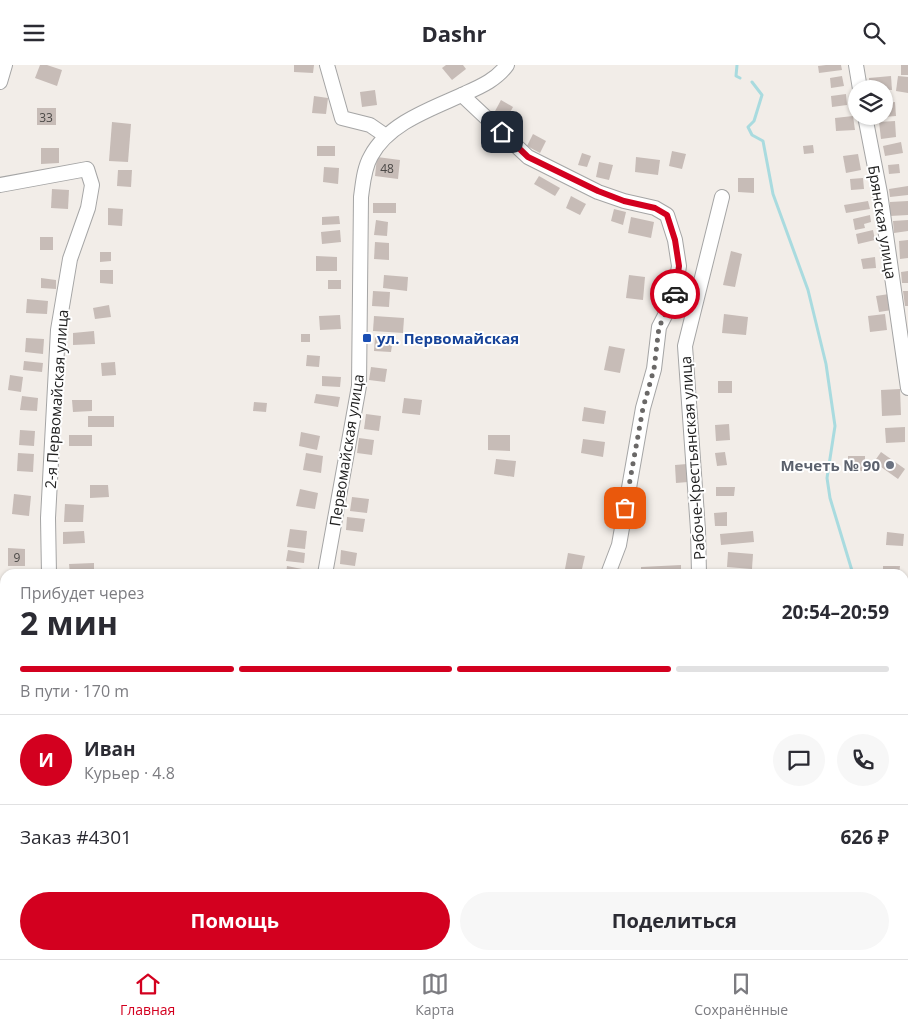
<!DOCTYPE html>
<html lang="ru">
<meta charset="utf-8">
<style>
:root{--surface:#fff;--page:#f7f7f7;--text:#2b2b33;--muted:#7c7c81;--line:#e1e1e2;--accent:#d3001f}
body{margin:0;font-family:"Open Sans",sans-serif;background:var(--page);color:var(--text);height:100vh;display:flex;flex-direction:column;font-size:19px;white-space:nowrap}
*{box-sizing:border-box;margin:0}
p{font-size:16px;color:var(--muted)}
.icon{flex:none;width:28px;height:28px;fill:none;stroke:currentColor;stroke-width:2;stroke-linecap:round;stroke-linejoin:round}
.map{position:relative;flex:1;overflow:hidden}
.details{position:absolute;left:0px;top:504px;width:909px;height:391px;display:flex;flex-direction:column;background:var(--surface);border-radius:15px 15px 0 0;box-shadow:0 1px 4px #0004}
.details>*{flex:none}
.tools{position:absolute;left:848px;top:15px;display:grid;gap:10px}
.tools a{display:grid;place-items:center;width:45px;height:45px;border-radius:50%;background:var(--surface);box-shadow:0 1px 4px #0004;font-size:25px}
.pin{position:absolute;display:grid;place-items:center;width:42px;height:42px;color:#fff;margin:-21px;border-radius:10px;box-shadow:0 2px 8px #0006}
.courier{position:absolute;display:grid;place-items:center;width:50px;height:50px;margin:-25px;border:4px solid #d3001f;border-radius:50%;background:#fff;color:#222;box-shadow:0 1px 6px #0007}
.summary em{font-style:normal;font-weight:700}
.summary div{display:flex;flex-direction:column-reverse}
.summary{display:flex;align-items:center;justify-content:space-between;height:85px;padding:0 20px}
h1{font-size:32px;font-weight:700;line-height:38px}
.bar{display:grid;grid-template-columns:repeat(4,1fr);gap:8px 5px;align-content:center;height:60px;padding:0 20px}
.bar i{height:6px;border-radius:4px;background:var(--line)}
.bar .active{background:var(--accent)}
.bar p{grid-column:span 4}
.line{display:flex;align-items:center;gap:12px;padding:0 20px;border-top:1px solid var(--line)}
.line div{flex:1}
.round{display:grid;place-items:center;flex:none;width:52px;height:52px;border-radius:26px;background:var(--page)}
.primary-button{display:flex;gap:10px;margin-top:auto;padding:10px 20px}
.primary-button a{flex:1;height:58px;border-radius:30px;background:var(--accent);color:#fff;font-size:20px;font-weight:700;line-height:58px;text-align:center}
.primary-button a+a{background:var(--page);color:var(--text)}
header{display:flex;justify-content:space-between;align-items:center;height:65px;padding:0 20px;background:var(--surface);font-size:22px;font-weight:700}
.tabs{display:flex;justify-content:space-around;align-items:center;height:70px;border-top:1px solid var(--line);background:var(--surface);font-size:14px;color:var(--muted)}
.tabs a{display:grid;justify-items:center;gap:2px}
.tabs .active{color:var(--accent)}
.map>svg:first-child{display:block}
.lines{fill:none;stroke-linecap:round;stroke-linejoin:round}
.stream{stroke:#a9dbdf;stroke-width:3}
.building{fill:#c7bcb7}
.minor-casing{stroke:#a5a5a5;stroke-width:16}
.minor{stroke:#fff;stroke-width:14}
.done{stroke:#6a6867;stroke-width:5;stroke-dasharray:0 9}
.route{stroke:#d3001f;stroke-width:6}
.transit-dot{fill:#1a4fb4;stroke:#fff;stroke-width:2}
.worship-dot{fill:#6b7280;stroke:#fff;stroke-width:2}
.labels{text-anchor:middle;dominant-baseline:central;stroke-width:4;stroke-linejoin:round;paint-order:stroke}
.number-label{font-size:12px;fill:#4a4846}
.street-label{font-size:15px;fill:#212121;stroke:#fff}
.transit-label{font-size:15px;font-weight:bold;fill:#164399;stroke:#fff;text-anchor:start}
.worship-label{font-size:15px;font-weight:bold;fill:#5b616d;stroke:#fff;text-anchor:end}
</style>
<header><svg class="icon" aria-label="menu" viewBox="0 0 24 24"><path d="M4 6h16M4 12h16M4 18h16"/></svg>Dashr<svg class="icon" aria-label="search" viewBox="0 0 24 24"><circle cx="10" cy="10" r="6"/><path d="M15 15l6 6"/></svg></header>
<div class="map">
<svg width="908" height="894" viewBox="0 0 908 894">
<rect width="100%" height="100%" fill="#f2ede8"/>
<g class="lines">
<g class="stream">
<path d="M737,0l-1,11 4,2"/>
<path d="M752,17l10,13 -8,26 -6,6 4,8 11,6 10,53 35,96 18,74 9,62 -8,52 3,20 23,76"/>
<path d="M908,856l-2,23 2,8"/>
</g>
</g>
<g class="building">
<path d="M40,0h7l15,5 -5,16 -22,-8z"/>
<path d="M294,0h20l-1,8 -19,-1z"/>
<path d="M446,0h17l3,4 -14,11 -10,-12z"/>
<path d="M826,0h15l1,5 -23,3 -1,-7z"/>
<rect x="901" y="0" width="7" height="10"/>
<path d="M842,11l2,10 -13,2 -1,-10z"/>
<path d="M891,11l1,14 -22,-1 -1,-11z"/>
<path d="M898,11l10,1v16l-12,-2z"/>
<path d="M375,25l2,15 -15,2 -2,-15z"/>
<path d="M846,29l1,11 -15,2 -1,-11z"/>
<path d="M314,31l14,2 -2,16 -14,-1z"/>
<path d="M501,35l12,7 -7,13 -12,-7z"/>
<path d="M895,37l1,14 -12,1v-14z"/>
<rect x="37" y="43" width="19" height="17"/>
<path d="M853,51l2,14 -19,1 -1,-13z"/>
<path d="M895,56l1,16 -15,2 -2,-17z"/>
<path d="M112,57l19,2 -3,38 -19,-1z"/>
<path d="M533,69l13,7 -6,12 -13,-7z"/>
<path d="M901,77l2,11 -18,3 -2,-10z"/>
<path d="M813,80l1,8 -10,1 -1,-8z"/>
<rect x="317" y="81" width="18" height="10"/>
<path d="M41,83h18v15l-18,1z"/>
<path d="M672,86l14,3 -4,15 -13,-3z"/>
<path d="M582,88l9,3 -4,11 -9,-2z"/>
<path d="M858,89l3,16 -15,3 -3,-17z"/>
<path d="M377,92l23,3 -2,19 -23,-3z"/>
<path d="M636,92l24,3 -2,15 -23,-3z"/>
<path d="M599,97l14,3 -4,15 -13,-3z"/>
<path d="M899,99l1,9 -11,1 -1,-9z"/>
<path d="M324,102l15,1 -1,16 -15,-2z"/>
<path d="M118,105h14l-1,17 -14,-1z"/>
<path d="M539,111l21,12 -5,8 -21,-12z"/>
<path d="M738,113h16v15l-16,-1z"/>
<path d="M863,113l1,11 -13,1 -1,-11z"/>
<path d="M908,121v9l-18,2 -1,-8z"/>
<path d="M52,124l17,1 -1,19 -17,-1z"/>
<path d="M571,131l15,8 -6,11 -14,-7z"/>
<path d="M868,136l2,8 -24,4 -2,-8z"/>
<path d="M908,136v14l-18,1v-14z"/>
<rect x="373" y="138" width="23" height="10"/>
<path d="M108,143l15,1 -1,17 -14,-1z"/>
<path d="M614,144l12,3 -3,13 -12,-4z"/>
<path d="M870,150l1,7 -7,2 1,4 -10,2 -2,-11z"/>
<path d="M339,151l1,8 -18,1v-8z"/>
<path d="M631,152l23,5 -3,16 -23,-5z"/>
<path d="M376,155l12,2 -1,14 -13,-1z"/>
<path d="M908,155v11l-14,2 -1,-12z"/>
<path d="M340,165l1,12 -19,2 -1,-12z"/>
<path d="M873,165l2,10 -17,4 -2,-10z"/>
<rect x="40" y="172" width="13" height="13"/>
<path d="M908,175v18l-8,1 -1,-18z"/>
<path d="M375,177l14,1v17l-15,-1z"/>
<path d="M731,186l11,3 -7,33 -12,-2z"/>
<path d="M100,187h11v9l-11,1z"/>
<path d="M316,191l21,1v14h-21z"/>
<path d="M875,192l1,11 -13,1 -2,-10z"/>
<path d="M100,205h13v14l-13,-1z"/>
<path d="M908,206v12h-6l-1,-11z"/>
<path d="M384,210l24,2 -1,14 -24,-3z"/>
<path d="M629,210l16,2 -2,23 -17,-2z"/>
<path d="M41,213l15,2v9l-15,-1z"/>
<rect x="328" y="215" width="13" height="9"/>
<path d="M373,226l17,1 -1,15 -17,-1z"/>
<path d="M903,226h5v15h-3z"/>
<path d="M889,229l3,16 -13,2 -3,-16z"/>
<path d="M27,234l21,2 -1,13 -21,-1z"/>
<path d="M109,240l2,12 -16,2 -2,-11z"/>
<path d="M724,249l24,3 -2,18 -24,-2z"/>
<path d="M885,249l2,16 -17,2 -2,-16z"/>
<path d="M340,250l1,14 -21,1 -1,-14z"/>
<path d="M374,251l30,2 -1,15 -30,-2z"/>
<path d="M94,266l1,13 -22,1v-12z"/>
<rect x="301" y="269" width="9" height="8"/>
<path d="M375,272l18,2 -2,13 -17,-1z"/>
<path d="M26,273l18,1 -1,15 -18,-2z"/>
<path d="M609,281l16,3 -5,24 -16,-3z"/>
<path d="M307,290l13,1 -1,11 -13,-1z"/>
<path d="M24,296l19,2 -1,9 -19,-2z"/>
<path d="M115,297l1,13 -14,1 -1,-13z"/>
<path d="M371,302l16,2 -2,13 -16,-2z"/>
<path d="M10,310l13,2 -2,15 -13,-2z"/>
<path d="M322,311l19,1 -1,10 -18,-1z"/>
<rect x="718" y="316" width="14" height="12"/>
<path d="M900,324l1,26 -19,1 -1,-26z"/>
<path d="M316,329l24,3 -2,10 -24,-4z"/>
<path d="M22,331l16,2 -1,13 -17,-1z"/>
<path d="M404,333l18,2 -2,15 -18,-2z"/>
<path d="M72,335h20v11l-19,1z"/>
<path d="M254,337l13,1 -1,9 -13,-1z"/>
<path d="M584,342l22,4 -2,13 -22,-3z"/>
<path d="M366,349l15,2 -2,15 -15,-2z"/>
<rect x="88" y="351" width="26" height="11"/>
<path d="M729,359l1,16 -14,1 -1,-16z"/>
<path d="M905,362v15l-19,1 -1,-15z"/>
<path d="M20,365l15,1 -1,15 -15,-1z"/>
<path d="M301,367l19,4 -3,14 -18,-4z"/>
<rect x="69" y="370" width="23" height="11"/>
<path d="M488,370h22v16l-22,-1z"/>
<path d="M359,373l15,2 -2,15 -15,-2z"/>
<path d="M583,374l22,3 -2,15 -22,-4z"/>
<path d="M725,387l2,13 -10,1 -2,-13z"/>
<path d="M881,387l24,17 -7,10 -24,-17z"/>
<path d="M18,388l16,1 -1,18 -16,-1z"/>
<path d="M306,388l17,3 -2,17 -18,-3z"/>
<rect x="848" y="391" width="17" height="15"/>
<path d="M496,394l20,2 -2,16 -20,-3z"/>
<path d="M687,399l1,18 -12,1 -1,-18z"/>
<path d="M90,420h18l1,12 -19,1z"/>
<path d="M716,422h19l-1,9h-18z"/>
<path d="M300,424l18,4 -3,16 -19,-3z"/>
<path d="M14,429l17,2 -2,20 -17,-2z"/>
<path d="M352,432l17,2 -2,14 -17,-2z"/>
<path d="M65,439l19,1 -1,17h-19z"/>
<path d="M727,447v14h-12l-1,-13z"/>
<path d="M347,452l18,2 -2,13 -17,-2z"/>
<path d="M290,464l17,2 -2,18 -18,-2z"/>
<path d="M84,466l1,12 -22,1v-12z"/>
<path d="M753,466l1,11 -33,3 -1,-11z"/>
<path d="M887,467l17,2 -1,12 -17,-1z"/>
<path d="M8,483l17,1v17h-17z"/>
<path d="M288,485l17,3 -1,10 -18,-2z"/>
<path d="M341,485l16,3 -2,13 -15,-2z"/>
<path d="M728,487l25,2 -1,15 -25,-2z"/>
<path d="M568,488l17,3 -4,17 -16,-4z"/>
<path d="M94,498v11h-24l-1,-10z"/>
<path d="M681,500v9h-40v-7z"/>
<path d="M287,501l15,3 -1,5h-15z"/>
<path d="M883,501h17l-1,8h-16z"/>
<path d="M2,525h3v17l-4,-1z"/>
<rect x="2" y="562" width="3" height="11"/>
<rect x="3" y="639" width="2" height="16"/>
<path d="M3,681h2v16h-3z"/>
<path d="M5,822v28l-5,-3v-14z"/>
</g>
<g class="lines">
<g class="minor-casing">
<g id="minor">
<path d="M327,0l15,53 28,7 16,11"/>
<path d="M856,0l4,24"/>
<path d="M0,17l5,-17"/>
<path d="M462,30l66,62 70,35 26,9 31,7 12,7 8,25 4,26 -5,32 -15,29 -5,42 -11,39 -24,137 -11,29"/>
<path d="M865,51l15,77 28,195"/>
<path d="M0,120l87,-16 5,16 -4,23 -18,51 -12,71 -10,188 1,56"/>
<path d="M325,509l34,-188 2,-189c2,-14 3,-29 10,-41 18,-34 63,-48 95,-63 16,-7 31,-14 41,-28"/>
<path d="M699,509l-1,-44 -13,-184 37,-149"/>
<path d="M0,717l5,1"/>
<path d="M904,732l2,-13 -1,-54 3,-27"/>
<path d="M883,890l4,4"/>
<path d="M194,894l1,-4"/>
<path d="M684,894l1,-4"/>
<path d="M752,894l24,-4"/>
</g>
</g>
<use href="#minor" class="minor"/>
</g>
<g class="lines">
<path class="done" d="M625,443l18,-100 11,-39 5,-42 16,-33"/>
<path class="route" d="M502,67l26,25 70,34 26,10 31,7 12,7 8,25 4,26 -4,28"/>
</g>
<rect class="transit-dot" x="362" y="268" width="10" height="10" rx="2.5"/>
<circle class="worship-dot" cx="890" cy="400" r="5"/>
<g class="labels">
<g class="number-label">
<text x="46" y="52">33</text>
<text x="387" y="103">48</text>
<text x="17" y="492">9</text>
</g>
<g class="street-label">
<text transform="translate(883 157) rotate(81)">Брянская улица</text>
<text transform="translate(56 334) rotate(-86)">2-я Первомайская улица</text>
<text transform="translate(346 385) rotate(-81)">Первомайская улица</text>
<text transform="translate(692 393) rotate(-94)">Рабоче-Крестьянская улица</text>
</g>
<g class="transit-label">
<text x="377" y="273">ул. Первомайская</text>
</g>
<g class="worship-label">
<text x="880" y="400">Мечеть № 90</text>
</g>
</g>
</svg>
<div class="tools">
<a><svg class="icon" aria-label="layers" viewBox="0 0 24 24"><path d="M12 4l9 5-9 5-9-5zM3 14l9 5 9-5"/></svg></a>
</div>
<div class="pin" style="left:625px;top:443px;background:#ea580c"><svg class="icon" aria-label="bag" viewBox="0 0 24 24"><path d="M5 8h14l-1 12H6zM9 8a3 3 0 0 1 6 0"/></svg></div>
<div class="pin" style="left:502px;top:67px;background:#1f2937"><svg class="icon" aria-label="home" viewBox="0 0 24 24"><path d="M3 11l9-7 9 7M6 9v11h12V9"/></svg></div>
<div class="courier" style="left:675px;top:229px"><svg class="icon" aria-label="car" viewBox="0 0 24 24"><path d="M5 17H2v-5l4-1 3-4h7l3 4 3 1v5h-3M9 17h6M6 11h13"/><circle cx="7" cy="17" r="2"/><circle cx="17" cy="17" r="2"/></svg></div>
<section class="details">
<div class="summary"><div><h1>2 мин</h1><p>Прибудет через</p></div><em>20:54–20:59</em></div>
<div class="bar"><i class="active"></i><i class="active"></i><i class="active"></i><i></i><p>В пути · 170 m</p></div>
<div class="line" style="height:90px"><b class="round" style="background:var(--accent);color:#fff">И</b><div><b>Иван</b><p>Курьер · 4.8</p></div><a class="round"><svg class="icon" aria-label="chat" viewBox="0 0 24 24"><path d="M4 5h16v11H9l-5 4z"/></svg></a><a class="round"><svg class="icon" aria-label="phone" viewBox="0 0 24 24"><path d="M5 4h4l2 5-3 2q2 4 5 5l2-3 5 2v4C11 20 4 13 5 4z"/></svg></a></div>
<div class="line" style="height:65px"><div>Заказ #4301</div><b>626 ₽</b></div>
<div class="primary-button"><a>Помощь</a><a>Поделиться</a></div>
</section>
</div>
<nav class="tabs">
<a class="active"><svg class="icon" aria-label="home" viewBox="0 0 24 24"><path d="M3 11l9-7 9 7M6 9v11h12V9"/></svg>Главная</a>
<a><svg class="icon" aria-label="map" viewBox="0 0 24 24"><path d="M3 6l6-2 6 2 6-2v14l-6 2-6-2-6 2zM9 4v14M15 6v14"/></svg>Карта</a>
<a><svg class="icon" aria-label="saved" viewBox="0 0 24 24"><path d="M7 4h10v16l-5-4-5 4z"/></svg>Сохранённые</a>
</nav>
